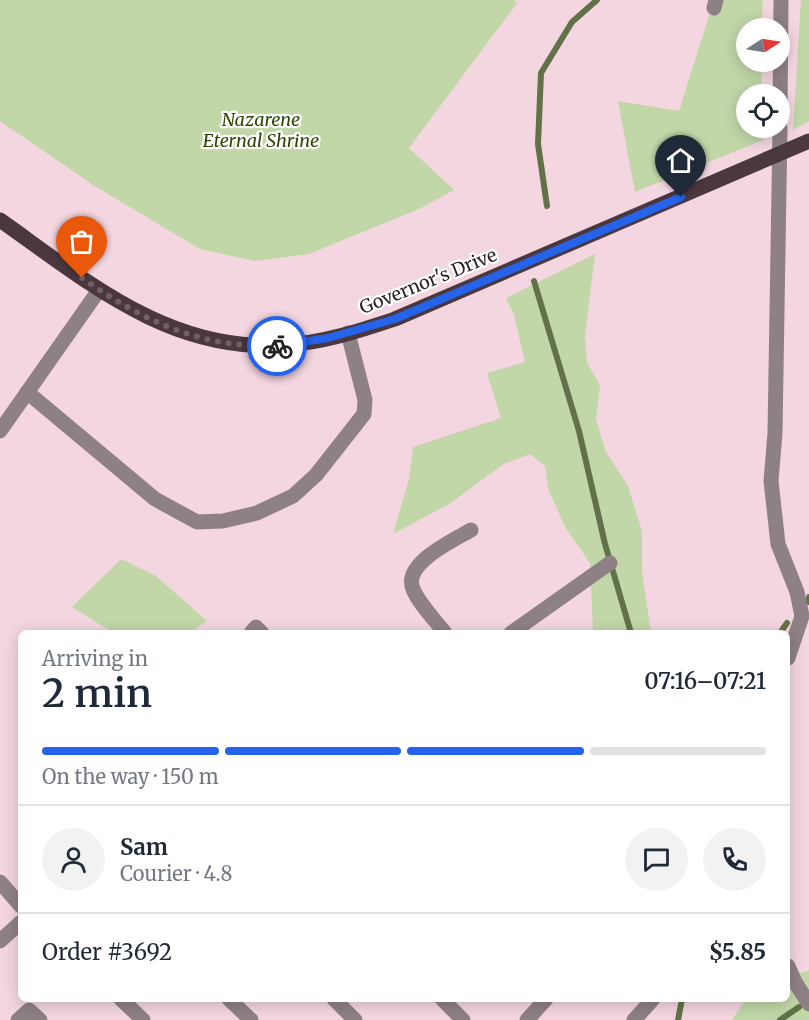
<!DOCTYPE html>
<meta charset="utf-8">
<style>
:root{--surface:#fff;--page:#f2f2f3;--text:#1f2937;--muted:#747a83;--line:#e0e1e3;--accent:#2563eb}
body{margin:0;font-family:Merriweather,serif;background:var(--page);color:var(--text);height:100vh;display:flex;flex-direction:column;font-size:22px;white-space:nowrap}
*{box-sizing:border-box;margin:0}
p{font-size:20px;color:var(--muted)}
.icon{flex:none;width:33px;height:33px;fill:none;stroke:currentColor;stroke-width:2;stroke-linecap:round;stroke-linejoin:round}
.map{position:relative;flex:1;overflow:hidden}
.panel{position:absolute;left:18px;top:630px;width:772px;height:372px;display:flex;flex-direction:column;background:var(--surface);border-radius:9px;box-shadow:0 3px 15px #0003}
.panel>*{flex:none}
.needle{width:39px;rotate:78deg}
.tools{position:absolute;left:736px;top:18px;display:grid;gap:12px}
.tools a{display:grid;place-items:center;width:54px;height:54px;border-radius:50%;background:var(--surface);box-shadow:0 3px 15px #0003;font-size:30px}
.pin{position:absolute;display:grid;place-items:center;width:51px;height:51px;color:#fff;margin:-62px -26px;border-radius:50% 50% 50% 0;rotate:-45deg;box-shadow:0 0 6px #0007}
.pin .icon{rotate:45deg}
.courier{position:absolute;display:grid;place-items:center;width:60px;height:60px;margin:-30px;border:4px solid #2563eb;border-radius:50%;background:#fff;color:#222;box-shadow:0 2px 8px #0007}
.headline em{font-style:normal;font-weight:600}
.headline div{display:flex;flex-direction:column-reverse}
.headline{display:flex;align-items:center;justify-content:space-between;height:102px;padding:0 24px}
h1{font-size:39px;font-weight:600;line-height:45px}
.bar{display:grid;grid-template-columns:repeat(4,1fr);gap:9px 6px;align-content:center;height:72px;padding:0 24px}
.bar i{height:8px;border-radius:4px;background:var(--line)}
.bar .selected{background:var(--accent)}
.bar p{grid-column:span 4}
.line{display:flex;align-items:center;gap:15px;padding:0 24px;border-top:2px solid var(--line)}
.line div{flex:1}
.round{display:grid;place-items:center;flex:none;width:63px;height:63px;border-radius:32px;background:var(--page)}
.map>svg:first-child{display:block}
.green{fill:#c1d7a8}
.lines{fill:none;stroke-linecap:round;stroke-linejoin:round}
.stream{stroke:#627248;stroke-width:6}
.minor{stroke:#8e8185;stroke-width:15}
.major{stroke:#4b373e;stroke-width:15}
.done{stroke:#715f65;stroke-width:6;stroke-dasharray:0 10.8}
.route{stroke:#2563eb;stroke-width:8}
.labels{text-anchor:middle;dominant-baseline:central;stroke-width:4.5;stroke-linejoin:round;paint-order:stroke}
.park-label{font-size:18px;font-style:italic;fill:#2e4700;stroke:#fff}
.street-label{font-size:18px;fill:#2a1f23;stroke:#fff}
</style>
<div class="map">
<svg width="809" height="1020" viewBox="0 0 809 1020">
<rect width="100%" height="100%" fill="#f4d6e0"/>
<g class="green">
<path d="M0,0h514l3,3 -108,145 45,42 -35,19 -110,45 -54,7 -55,-12 -107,-64 -93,-64z"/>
<path d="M714,0h49l-2,28h-14v34h14l1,32h-15v34h16v12l-128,52 -17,-91 61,10z"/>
<path d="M801,0h8v121l-16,9z"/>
<path d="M595,254l-10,82 2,27 13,22 -4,34 10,33 22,34 14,45v40l9,62h-58l-3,-70 -25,-36 -17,-39 -3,-22 -15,-12 -26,10 -55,40 -56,30 -35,29 35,-29 16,-55 4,-32 88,-29 -14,-45 38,-11 -11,-47 -8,-17z"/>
<path d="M121,559l35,17 51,45 -18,12h-75l-42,-26z"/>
<path d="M809,970v50h-77l12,-18 4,-3h40v-21z"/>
</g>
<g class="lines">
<g class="stream">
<path d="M547,206l-9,-62 3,-71 31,-51 25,-22"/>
<path d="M534,281l45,150 26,113 26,89"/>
<path d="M808,602l1,-5"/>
<path d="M780,633l7,-10"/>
<path d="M678,1020l4,-21"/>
<path d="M780,1020l19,-13"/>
</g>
<g class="minor">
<path d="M714,8l2,-8"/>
<path d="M780,111l1,-111"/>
<path d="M780,128l-5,305 -4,48 7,63 19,48 5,24 -14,42"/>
<path d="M27,392l128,107 42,23 26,-1 34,-8 36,-17 23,-21 48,-61 1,-14 -17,-67"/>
<path d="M0,431l99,-141"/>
<path d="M251,633l5,-6 6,6"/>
<path d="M445,633c-9,-12 -29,-32 -33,-47 -6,-24 42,-46 59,-56"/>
<path d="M511,633l99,-70"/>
<path d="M0,882l21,24"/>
<path d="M0,941l21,-19"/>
<path d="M788,966l7,16 14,22"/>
<path d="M121,999l22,21"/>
<path d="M229,999l22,21"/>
<path d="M334,999l21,21"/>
<path d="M442,999l21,21"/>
<path d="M18,1020l11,-10 11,10"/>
<path d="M527,1020l19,-21"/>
<path d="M634,1020l19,-21"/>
</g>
<path class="major" d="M0,220c88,62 170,133 284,125 38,-2 75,-14 111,-26l414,-178"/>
</g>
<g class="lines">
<path class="done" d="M82,278c61,43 118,70 195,68"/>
<path class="route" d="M277,346l51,-8 67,-19 286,-122"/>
</g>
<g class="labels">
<g class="park-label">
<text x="261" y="119">Nazarene<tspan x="261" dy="21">Eternal Shrine</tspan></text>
</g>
<g class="street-label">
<text transform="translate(428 281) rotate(-22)">Governor's Drive</text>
</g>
</g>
</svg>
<div class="tools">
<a><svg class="needle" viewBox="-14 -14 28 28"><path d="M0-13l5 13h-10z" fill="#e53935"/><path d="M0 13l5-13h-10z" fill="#747a83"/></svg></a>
<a><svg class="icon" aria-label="locate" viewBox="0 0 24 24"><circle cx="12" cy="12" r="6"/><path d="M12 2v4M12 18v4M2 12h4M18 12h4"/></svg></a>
</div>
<div class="pin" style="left:82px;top:278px;background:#ea580c"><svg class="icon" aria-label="bag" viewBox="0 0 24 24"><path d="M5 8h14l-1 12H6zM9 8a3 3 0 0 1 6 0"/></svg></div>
<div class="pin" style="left:681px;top:197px;background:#1f2937"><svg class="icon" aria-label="home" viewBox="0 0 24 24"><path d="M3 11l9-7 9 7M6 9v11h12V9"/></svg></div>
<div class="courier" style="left:277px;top:346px"><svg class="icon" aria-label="bike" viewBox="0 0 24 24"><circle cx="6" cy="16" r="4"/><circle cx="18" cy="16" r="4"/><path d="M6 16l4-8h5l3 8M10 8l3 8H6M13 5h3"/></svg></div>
<section class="panel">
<div class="headline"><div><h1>2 min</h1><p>Arriving in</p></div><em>07:16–07:21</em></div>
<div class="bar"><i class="selected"></i><i class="selected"></i><i class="selected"></i><i></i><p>On the way · 150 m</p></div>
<div class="line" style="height:108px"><a class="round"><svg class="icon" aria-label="person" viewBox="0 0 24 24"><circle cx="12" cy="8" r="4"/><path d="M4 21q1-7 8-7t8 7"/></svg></a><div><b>Sam</b><p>Courier · 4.8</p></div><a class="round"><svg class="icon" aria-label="chat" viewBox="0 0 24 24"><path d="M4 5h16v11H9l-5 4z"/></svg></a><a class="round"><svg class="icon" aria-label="phone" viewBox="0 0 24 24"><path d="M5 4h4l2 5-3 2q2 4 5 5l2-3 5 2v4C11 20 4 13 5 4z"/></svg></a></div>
<div class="line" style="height:78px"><div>Order #3692</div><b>$5.85</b></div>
</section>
</div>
